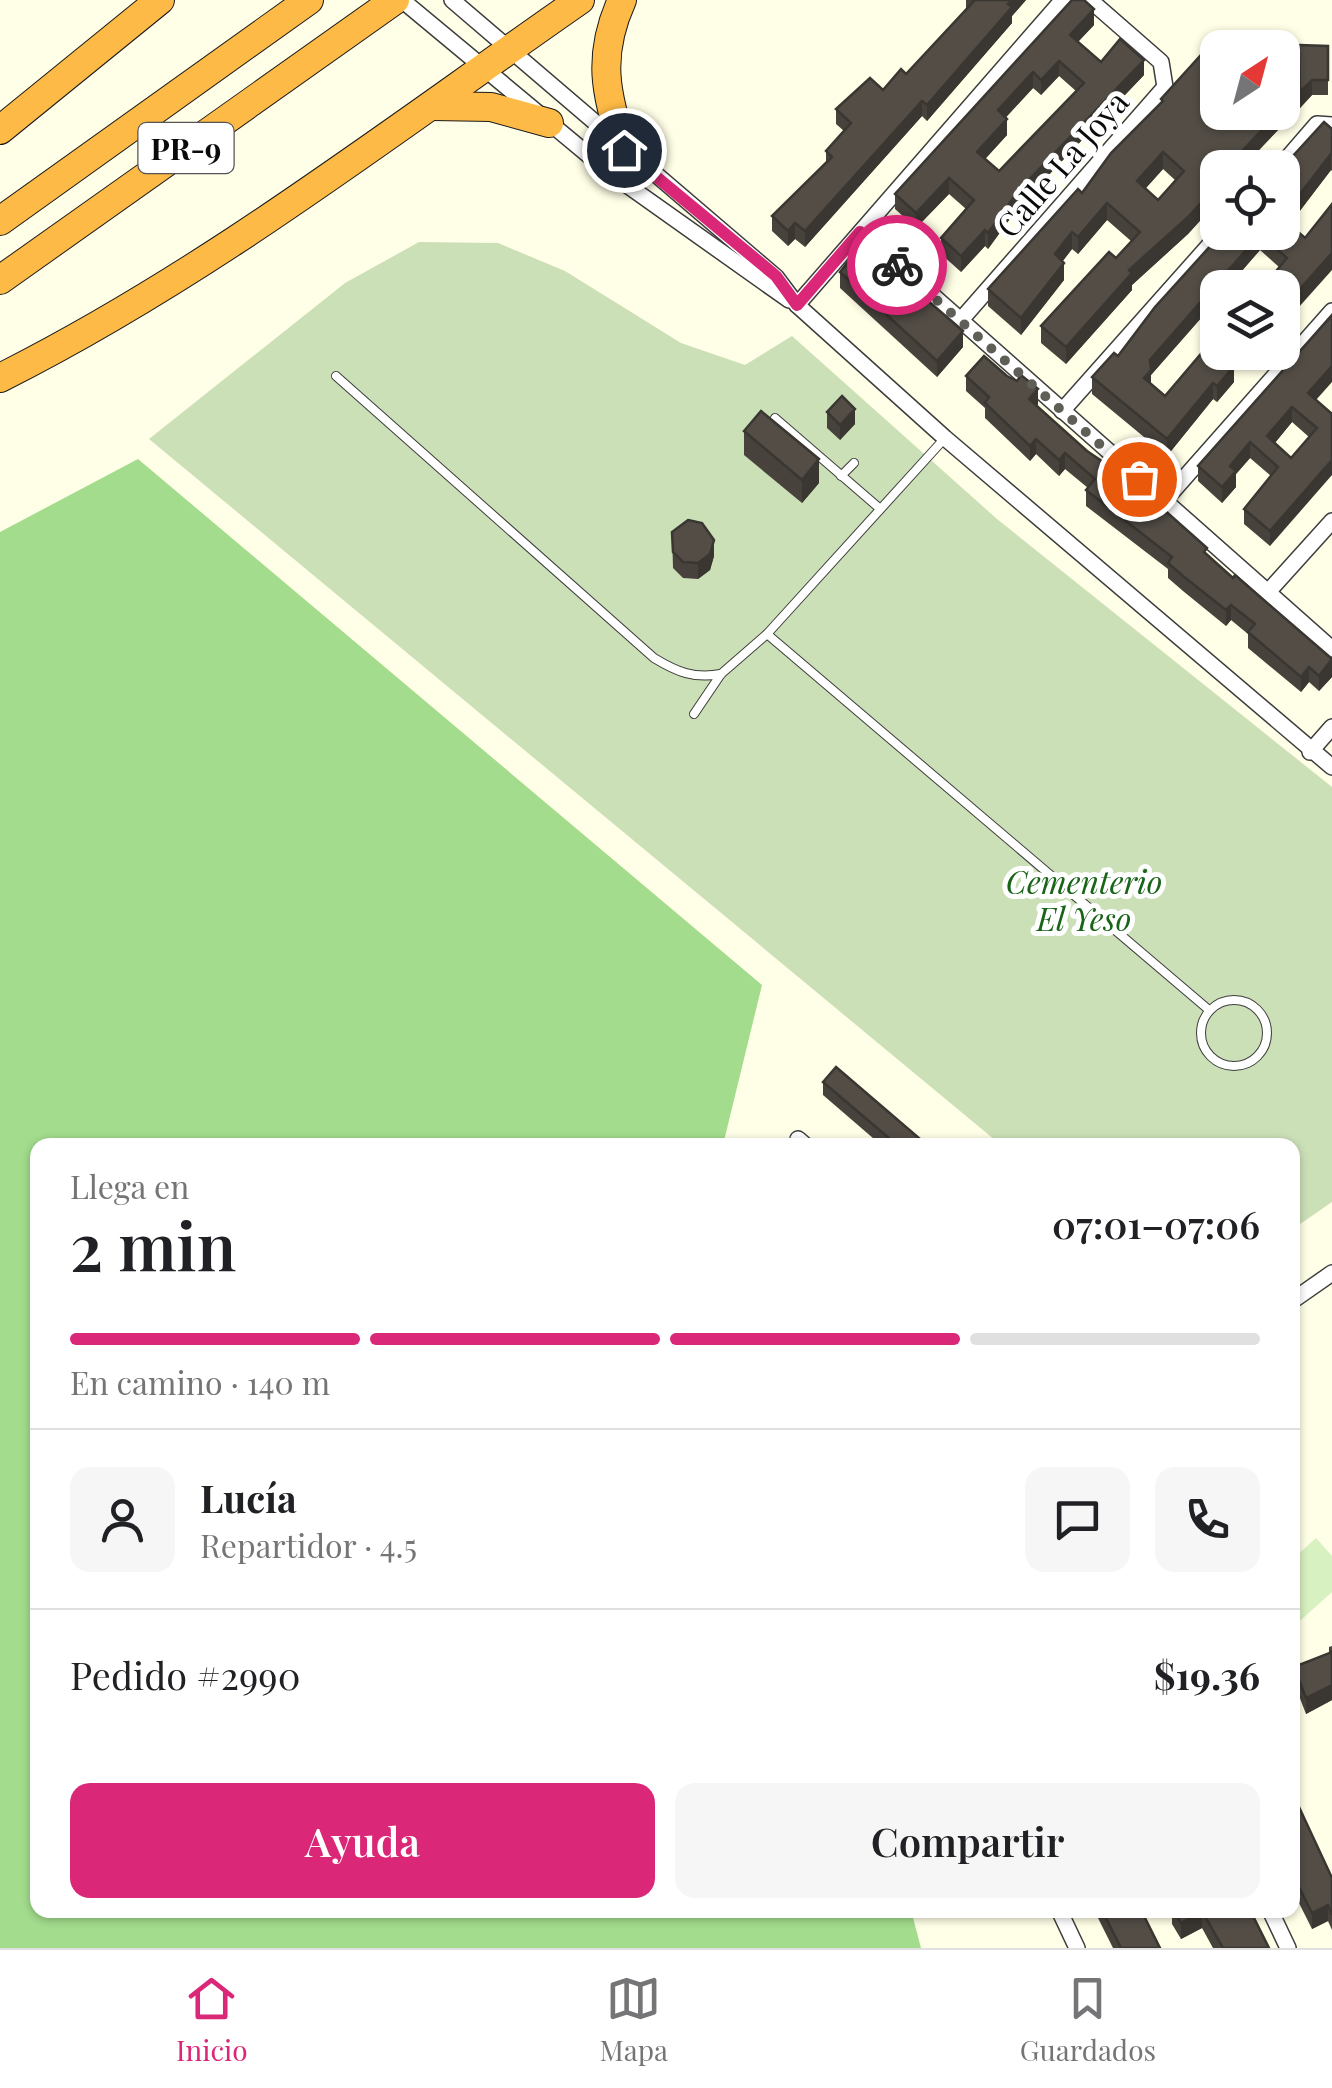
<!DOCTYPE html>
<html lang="es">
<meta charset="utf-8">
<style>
:root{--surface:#fff;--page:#f6f6f6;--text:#202124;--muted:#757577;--line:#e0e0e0;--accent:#db2777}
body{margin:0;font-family:"Playfair Display",serif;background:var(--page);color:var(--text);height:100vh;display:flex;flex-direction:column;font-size:38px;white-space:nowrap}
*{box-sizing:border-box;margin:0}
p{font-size:32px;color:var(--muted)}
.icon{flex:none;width:55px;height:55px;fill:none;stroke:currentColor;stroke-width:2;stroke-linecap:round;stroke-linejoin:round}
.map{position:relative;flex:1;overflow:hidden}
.side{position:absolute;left:30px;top:1138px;width:1270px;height:780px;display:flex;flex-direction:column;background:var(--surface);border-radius:20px;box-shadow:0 2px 8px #0004}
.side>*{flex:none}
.needle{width:65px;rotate:36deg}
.buttons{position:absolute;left:1200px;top:30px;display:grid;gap:20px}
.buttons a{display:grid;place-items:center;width:100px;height:100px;border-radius:20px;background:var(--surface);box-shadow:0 2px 8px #0004;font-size:50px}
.pin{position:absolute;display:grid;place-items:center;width:85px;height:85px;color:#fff;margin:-42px;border:5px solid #fff;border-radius:50%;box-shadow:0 2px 10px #0007}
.courier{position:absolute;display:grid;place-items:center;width:100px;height:100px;margin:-50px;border:8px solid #db2777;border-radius:50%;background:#fff;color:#222;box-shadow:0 2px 12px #0007}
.overview em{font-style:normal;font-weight:600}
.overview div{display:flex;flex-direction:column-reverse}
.overview{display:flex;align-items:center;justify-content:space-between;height:170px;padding:0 40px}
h1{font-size:65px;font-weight:600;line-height:75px}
.bar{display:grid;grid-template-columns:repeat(4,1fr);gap:15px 10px;align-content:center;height:120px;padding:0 40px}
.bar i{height:12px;border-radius:8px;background:var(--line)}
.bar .selected{background:var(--accent)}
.bar p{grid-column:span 4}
.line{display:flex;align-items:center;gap:25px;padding:0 40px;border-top:2px solid var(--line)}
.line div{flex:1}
.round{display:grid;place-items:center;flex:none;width:105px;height:105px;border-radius:20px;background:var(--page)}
.cta{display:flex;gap:20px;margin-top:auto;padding:20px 40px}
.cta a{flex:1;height:115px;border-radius:20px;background:var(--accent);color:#fff;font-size:40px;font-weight:600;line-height:115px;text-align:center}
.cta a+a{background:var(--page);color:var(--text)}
.dock{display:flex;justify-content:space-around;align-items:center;height:140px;border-top:2px solid var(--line);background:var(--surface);font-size:28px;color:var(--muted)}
.dock a{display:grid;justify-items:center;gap:5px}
.dock .selected{color:var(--accent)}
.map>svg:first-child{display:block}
.forest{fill:#a3dc8d}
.cemetery{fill:#cce0b8}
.pitch{fill:#d8f1c1}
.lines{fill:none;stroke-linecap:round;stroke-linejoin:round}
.lane-casing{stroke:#3d3d3d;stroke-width:10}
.street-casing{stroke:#3d3d3d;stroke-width:18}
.highway-casing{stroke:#1b1b1b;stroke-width:30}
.lane{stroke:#fff;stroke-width:8}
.street{stroke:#fff;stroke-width:15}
.highway{stroke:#feba46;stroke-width:28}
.wall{fill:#47423c;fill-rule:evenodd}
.shaded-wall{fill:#3a3631}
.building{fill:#534d46;stroke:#3a3631;stroke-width:2.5;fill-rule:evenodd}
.done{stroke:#605f57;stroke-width:10;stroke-dasharray:0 18}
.route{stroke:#db2777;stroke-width:12}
.labels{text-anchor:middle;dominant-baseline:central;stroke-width:10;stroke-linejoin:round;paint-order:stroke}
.shield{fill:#fff;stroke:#545454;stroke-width:2.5}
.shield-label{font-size:30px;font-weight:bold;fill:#0a0a0a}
.street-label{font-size:32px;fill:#0a0a0a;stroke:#fff}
.park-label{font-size:32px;font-style:italic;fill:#1a6418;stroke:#fff}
</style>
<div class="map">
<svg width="1332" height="1948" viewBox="0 0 1332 1948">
<rect width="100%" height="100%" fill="#fffee6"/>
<path class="forest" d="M138,459l624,526 -39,160h-685v765h873l10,38h-921v-1416z"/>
<path class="cemetery" d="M419,242l79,1 67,28 116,72 64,22 47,-29 205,183 335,268v415l-39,27 -1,-84h-291l-852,-706 196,-156z"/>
<path class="pitch" d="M1316,1538l16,18v36l-39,35v-68z"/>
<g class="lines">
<g class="lane-casing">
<g id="lane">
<path d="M336,376l318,282c23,14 40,21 67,16"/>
<path d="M775,418l103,89"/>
<path d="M841,476l13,-13"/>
<path d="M767,634l442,376"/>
<path d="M694,714l27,-40 46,-40 178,-196"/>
<circle cx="1234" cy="1033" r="33"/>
</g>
</g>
<g class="street-casing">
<g id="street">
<path d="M402,0l208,173 179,127"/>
<path d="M452,0l324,277 21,28 148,133 387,329"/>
<path d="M1279,168l38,-44 15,1"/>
<path d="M861,232l471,417"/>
<path d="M797,305l263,-302 13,-3"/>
<path d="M960,321l205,-234 -4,-25 -71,-62"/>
<path d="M1062,411l159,-179"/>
<path d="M1164,501l168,-190"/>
<path d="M1268,592l64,-71"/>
<path d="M1310,752l22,-25"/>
<path d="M798,1139l7,6"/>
<path d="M1292,1301l40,-28"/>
<path d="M1059,1910l18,38"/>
<path d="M1270,1910l18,38"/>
</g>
</g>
<g class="highway-casing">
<g id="highway">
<path d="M622,0c-25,55 -17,94 2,150"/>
<path d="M433,106l58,1 58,16"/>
<path d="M0,130l160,-130"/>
<path d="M0,221l309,-221"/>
<path d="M0,280l395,-280"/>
<path d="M0,378c207,-104 390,-246 580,-378"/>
</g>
</g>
<use href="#lane" class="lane"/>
<use href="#street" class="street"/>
<use href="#highway" class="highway"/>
</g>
<g class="wall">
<path d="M966,0h60l-14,16v7l-85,98 -5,-5 -117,131 -10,-8 -7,7 -16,-15v-15l54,-53v-12l18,-20 -8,-7v-15l47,-19 23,-16 60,-65z"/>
<path d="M1072,0l22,25 -16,17 23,20 43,13 -124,130 -32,44 -3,-3 -24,26 -20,-18v-16l25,-29 -17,-15 -33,34 -21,-19v-15zM1059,76l17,15 -77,80 -14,-12 22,-24 -1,-18 27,-29 8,7z"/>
<path d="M1299,45l29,1v49h-16l-12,13z"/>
<path d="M1161,99l51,9 16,15 71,-15 -92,96v9l-19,21 -56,51v5l-66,74 -25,-21v-17l75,-68 15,-17 -24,-21 -29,34 -6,-5 -10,13 2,18 -43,55 -33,-29v-17l94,-96 79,-89zM1163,169l12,11 -17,20 -13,-11z"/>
<path d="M1332,129v42l-1,-1 -41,54 42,46 -53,-3 -19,-17 -109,125v9l14,12 47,-54v-10l6,-6v26h26l-10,13v17l-17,20 -4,-3 -46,57 -75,-62v-17l26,-21z"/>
<path d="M840,272l123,75 -26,30 -97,-89z"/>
<path d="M1332,315l-16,85 16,14 -62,132 -26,-22v-15l27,-33 -21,-18 -14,16v13l-14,16 -24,-22v-15zM1292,422l17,15 -18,21 -16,-15z"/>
<path d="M966,376l72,28 -1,2 196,172 99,81v18l-13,14 -10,-9 -8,10 -53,-44v-14l-17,-14 -5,6 -43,-35 -15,-13v-9l-82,-63v-16l2,-2 -23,-19 -6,7 -23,-22 -6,7 -45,-43v-10l-19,-17z"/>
<path d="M827,412l28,12 -15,16 -13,-12z"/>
<path d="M744,431l75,52 -17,20 -58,-48z"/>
<path d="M672,532l42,24 -4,14 -12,9 -15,-1 -10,-10z"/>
<path d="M823,1082l104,63h-46l-58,-50z"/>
<path d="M1332,1646v54l-26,14 -12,-31v-16l35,-13v-7z"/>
<path d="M1292,1792l40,86v52l-4,-9 -16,8 -20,-40z"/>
<path d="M1094,1910h47l19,38h-47z"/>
<path d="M1172,1910h78l19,38h-56l-11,-20 -21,11 -9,-15z"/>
</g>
<g class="shaded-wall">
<path d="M1012,0h14l-14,16v7l-85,98v-16z"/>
<path d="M1094,9v16l-24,25v-15z"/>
<path d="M1144,60v15l-124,130 -32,44v-16l32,-44z"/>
<path d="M1059,61v15l-18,19v-15z"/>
<path d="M1033,72v16l-35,38v-16z"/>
<path d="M1312,80v15l-12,13v-16z"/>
<path d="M1218,86v17l-14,14v-17z"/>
<path d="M1299,91v17l-57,60h-16l53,-56h3v-3z"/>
<path d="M922,101v15l-117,131v-16z"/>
<path d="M1007,119v16l-30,33v-16z"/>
<path d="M1163,152v17l-26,29v-17z"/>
<path d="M1331,154v16l-49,64v-17z"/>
<path d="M1218,176v17l-11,11v9l-19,21 -56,51v5l-66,74v-17l63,-77z"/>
<path d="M949,178v16l-33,34v-15z"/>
<path d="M1107,203v17l-29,34v-17z"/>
<path d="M795,223v16l-7,7v-15z"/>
<path d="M985,230v16l-24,26v-16z"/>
<path d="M1072,232v17l-17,22v-17z"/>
<path d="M1260,234v16l-33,38h-9v11l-67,76v11l-7,-8 6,-18z"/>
<path d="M1332,253v17l-50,56v-17z"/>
<path d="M1064,263v17l-43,55v-17z"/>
<path d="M963,331v16l-26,30v-16z"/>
<path d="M1230,352h14l-18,22v-16z"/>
<path d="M1234,366v16l-17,20v-16z"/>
<path d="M1332,366v16l-24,27v-16z"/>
<path d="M1213,383v16l-46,57v-17z"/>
<path d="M1038,389v15l-9,11v-16z"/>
<path d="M1292,407v15l-25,30v-16z"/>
<path d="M855,409v15l-15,16v-15z"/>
<path d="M1036,439v15l-6,7v-15z"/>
<path d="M1250,442v16l-14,16v13l-14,16v-16l8,-21z"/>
<path d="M1065,453v16l-6,7v-16z"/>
<path d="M819,459v24l-17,20v-23z"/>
<path d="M1332,460v15l-62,71v-15z"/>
<path d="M714,540v16l-4,14 -12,9v-16z"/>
<path d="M1231,605v15l-5,6v-16z"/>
<path d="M1332,661v16l-13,14v-15z"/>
<path d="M1309,667v15l-8,10v-15z"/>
<path d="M1332,1685v15l-26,14v-16z"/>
<path d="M1328,1905v16l-16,8v-16z"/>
<path d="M1202,1911v17l-21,11v-16z"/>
</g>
<g class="building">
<path d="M973,0h39l-4,4 4,3 -85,98 -5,-4 -117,130 -10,-8 -7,8 -16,-15 60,-59 -6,-6 25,-28 -15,-14 34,-31 13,12 18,-21 5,5 68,-73z"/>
<path d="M1072,0h12l10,9 -24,26 31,27 19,-23 24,21 -124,129 -32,44 -3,-3 -24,26 -20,-18 33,-38 -25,-22 -33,35 -21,-19zM1059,61l25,22 -85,88 -22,-19 30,-33 -9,-9 35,-38 8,8z"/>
<path d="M1299,45l29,1v34h-16l-12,12z"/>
<path d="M1200,56l18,17v13l-14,14 24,23 11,-11h40l-53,56h-8v8l-15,16 4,4 -19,21 -59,53 3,3 -66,74 -25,-21 68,-74 7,6 24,-26 -33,-29 -29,34 -6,-5 -17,22 9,9 -43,55 -33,-29 90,-100 4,4 29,-40 52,-52 -2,-2zM1163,152l21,19 -26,29 -21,-19z"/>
<path d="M1282,75l17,16 -17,18z"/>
<path d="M1324,122l8,7v26l-1,-1 -49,63v-49z"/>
<path d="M1332,204v49l-50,56v-21h-20l25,-30 -27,-24 -110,126 1,10 -7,8 21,18 51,-60 -4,-4 6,-6v26h12l-4,6 8,8 -17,20 -4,-3 -46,56 -75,-62 22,-24 4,3 37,-49 68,-75h59v-14l23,20z"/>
<path d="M862,244l101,87 -26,30 -97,-89z"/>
<path d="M1332,315v51l-24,27 24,21v46l-62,71 -26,-22 34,-42 -28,-25 -20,24 6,5 -14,16 -24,-21zM1292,407l25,21 -26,30 -24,-22z"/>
<path d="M984,356l23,20 10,5 4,-6 17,14 -9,10 58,52 47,32 73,65 -3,4 29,26 2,-3 97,84 -13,17 -10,-9 -8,10 -53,-45 7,-8 -24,-19 -5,5 -43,-34 -15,-13 4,-6 -86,-67 9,-11 -30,-26 -6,7 -23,-21 -6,7 -45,-43 4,-6 -23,-21z"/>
<path d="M842,396l13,13 -15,16 -13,-13z"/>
<path d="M761,411l58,48 -17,21 -58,-49z"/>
<path d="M688,520l14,3 12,17 -4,14 -12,9 -15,-1 -10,-10 -1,-20z"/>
<path d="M836,1067l91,78h-30l-74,-63z"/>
<path d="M1332,1652v33l-26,13 -12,-31z"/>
<path d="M1292,1792l40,86v37l-4,-10 -16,8 -20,-40z"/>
<path d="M1102,1910h39l19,38h-39z"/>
<path d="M1173,1910h77l19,38h-46l-21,-37 -21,12z"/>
</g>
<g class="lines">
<path class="done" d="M897,265l242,214"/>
<path class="route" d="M624,150l152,126 21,29 63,-73 37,33"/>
</g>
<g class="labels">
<rect class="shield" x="138.5" y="123" width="95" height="50" rx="8"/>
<g class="shield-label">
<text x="186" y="148">PR-9</text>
</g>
<g class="street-label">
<text transform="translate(1061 163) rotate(-49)">Calle La Joya</text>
</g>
<g class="park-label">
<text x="1084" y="880">Cementerio<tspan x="1084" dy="37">El Yeso</tspan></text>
</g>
</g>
</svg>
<div class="buttons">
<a><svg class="needle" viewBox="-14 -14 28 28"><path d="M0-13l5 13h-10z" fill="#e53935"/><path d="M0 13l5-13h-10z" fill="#757577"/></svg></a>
<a><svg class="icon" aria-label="locate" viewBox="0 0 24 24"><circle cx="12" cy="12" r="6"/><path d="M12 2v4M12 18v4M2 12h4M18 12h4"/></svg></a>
<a><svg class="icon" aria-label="layers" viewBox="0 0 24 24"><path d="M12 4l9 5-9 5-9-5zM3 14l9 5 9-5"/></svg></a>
</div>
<div class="pin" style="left:1139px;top:479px;background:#ea580c"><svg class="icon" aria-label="bag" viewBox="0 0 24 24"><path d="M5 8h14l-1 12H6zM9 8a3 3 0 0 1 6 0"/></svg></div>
<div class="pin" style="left:624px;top:150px;background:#1f2937"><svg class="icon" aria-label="home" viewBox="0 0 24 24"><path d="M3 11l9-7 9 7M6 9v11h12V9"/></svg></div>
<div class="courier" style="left:897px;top:265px"><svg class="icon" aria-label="bike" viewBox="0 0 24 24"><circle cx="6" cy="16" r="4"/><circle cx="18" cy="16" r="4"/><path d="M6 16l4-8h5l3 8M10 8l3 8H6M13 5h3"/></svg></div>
<section class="side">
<div class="overview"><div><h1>2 min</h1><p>Llega en</p></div><em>07:01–07:06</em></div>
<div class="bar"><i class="selected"></i><i class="selected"></i><i class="selected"></i><i></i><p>En camino · 140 m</p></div>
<div class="line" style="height:180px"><a class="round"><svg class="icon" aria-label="person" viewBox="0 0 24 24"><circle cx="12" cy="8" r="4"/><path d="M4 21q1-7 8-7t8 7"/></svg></a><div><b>Lucía</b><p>Repartidor · 4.5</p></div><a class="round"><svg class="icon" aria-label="chat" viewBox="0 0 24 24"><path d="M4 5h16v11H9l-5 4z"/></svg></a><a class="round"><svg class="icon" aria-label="phone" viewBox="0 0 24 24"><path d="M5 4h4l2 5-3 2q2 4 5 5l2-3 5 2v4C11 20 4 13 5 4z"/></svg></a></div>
<div class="line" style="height:130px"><div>Pedido #2990</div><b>$19.36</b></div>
<div class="cta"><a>Ayuda</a><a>Compartir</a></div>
</section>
</div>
<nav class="dock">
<a class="selected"><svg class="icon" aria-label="home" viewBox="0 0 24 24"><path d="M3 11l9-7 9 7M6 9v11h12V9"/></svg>Inicio</a>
<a><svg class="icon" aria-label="map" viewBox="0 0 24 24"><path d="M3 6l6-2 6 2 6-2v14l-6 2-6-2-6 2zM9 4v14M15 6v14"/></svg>Mapa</a>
<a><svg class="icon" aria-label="saved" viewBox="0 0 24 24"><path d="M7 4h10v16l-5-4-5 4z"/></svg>Guardados</a>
</nav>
